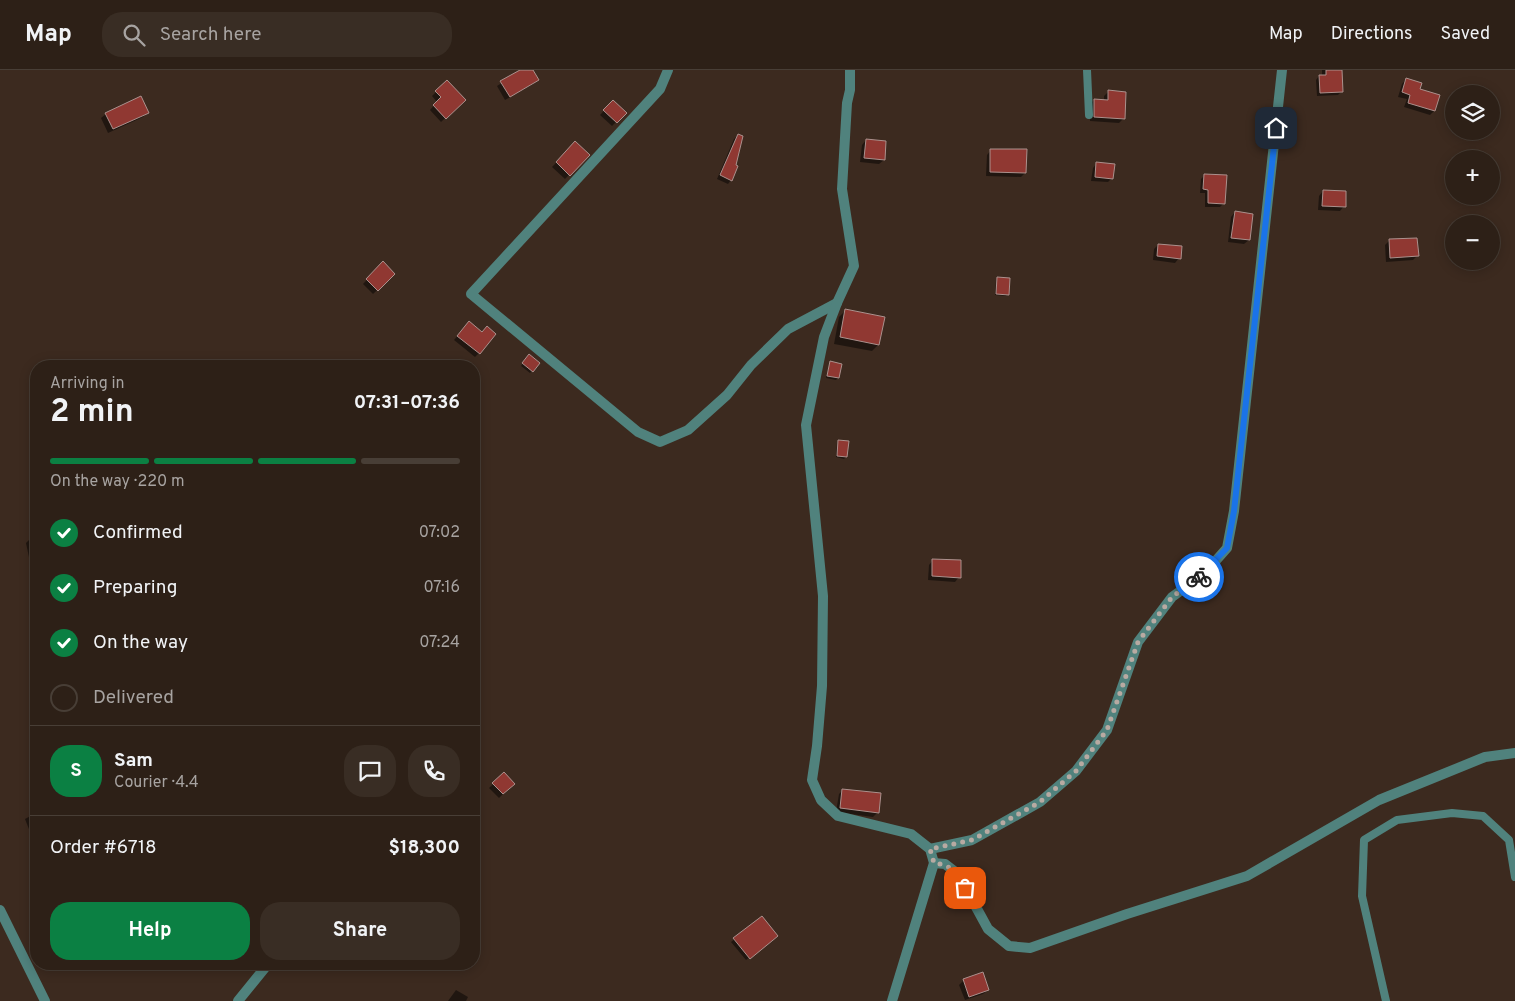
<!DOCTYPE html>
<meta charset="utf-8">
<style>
:root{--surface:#2d2017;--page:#392d24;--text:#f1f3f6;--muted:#a7a3a1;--line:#483e36;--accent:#0b8043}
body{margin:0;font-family:Overpass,sans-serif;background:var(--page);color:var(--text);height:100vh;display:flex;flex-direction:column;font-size:19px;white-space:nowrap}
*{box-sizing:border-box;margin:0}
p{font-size:16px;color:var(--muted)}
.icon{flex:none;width:28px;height:28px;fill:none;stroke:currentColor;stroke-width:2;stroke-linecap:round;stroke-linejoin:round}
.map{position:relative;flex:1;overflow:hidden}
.sheet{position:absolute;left:30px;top:290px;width:450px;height:610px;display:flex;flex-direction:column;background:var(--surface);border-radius:20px;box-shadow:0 2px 12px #0003,0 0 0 1px var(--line)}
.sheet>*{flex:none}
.controls{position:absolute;left:1445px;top:15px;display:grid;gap:10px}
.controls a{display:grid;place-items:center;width:55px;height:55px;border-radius:50%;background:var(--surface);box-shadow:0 2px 12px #0003,0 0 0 1px var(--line);font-size:25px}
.pin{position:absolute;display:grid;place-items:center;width:42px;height:42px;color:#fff;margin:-21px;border-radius:10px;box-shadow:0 2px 8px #0006}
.courier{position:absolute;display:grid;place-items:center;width:50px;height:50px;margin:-25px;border:4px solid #1a73e8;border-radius:50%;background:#fff;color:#222;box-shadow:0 1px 6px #0007}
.head em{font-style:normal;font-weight:700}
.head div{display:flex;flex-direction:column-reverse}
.head{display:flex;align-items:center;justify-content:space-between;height:85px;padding:0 20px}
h1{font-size:32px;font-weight:700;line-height:38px}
.bar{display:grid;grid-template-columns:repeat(4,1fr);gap:8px 5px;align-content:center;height:60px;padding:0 20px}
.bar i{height:6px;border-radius:4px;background:var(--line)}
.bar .current{background:var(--accent)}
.bar p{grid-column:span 4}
.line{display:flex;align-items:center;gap:12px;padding:0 20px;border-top:1px solid var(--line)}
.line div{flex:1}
.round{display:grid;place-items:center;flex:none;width:52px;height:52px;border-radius:20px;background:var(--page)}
ol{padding:0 20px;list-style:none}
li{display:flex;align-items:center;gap:15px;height:55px}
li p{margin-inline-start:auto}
li .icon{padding:5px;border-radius:50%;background:var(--accent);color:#fff;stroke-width:4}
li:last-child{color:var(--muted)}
li i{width:28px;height:28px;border:2px solid var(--line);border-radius:50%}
.action{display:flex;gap:10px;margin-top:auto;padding:10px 20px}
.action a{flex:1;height:58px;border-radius:20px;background:var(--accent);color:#fff;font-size:20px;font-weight:700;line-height:58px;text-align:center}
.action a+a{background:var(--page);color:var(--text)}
header{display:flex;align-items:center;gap:30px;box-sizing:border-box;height:70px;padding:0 25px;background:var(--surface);border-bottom:1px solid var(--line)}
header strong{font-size:24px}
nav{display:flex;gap:28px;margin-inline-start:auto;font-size:18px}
.search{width:350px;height:45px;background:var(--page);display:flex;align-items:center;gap:12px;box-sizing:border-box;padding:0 18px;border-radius:20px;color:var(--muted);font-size:19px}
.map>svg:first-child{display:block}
.shadow{fill:#0007}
.building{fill:#903832;stroke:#ab918d}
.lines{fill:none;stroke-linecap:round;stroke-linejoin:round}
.service{stroke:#50827d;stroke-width:8}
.minor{stroke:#50827d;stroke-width:10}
.done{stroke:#b8aaa2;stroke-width:5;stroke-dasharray:0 9}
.route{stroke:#1a73e8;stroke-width:6}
</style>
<header>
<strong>Map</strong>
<div class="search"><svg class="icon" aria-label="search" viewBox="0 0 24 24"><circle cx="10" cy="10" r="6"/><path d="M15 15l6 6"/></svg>Search here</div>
<nav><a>Map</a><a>Directions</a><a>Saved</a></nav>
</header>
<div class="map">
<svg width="1515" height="931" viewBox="0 0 1515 931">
<rect width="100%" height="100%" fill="#3c2a1f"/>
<g class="shadow">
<path d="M522,0h10l5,10 -4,4 -28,16 -8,-14z"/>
<path d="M1322,0h18l2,21 -4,4 -21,1 -1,-16 3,-4h3z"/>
<path d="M1406,9l13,11 15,21 -4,4 -26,-8 3,-8 -9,-2 4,-13z"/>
<path d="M447,11l17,19 -23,22 -11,-12 7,-8 -5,-6z"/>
<path d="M1109,21l14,28 -4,4 -29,-2v-17l4,-4 10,1v-5z"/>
<path d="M613,31l12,12 -13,13 -12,-11z"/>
<path d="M148,42l-5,5 -35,16 -7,-15 5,-4z"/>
<path d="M738,65l-7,45 -3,4 -11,-5 17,-40z"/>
<path d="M866,70l18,20 -5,4 -19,-2 2,-17z"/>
<path d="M575,73l13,12 -23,24 -13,-12z"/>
<path d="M991,80l34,23 -4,4 -35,-1 1,-21z"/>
<path d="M1097,93l15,15 -4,4 -17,-1 2,-13z"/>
<path d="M1205,105l19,28 -4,4h-15v-14h-5l1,-14z"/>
<path d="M1323,121l21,15 -4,5 -22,-1 1,-14z"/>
<path d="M1235,142l14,28 -5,4 -16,-2 3,-25z"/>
<path d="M1390,170l27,16 -4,4 -27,2 -1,-17z"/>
<path d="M1158,175l21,13 -4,5 -22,-3 1,-11z"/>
<path d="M383,193l11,11 -21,20 -10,-10z"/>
<path d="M998,208l9,16 -1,2 -11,-1 1,-15z"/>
<path d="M846,240l32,35 -6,6 -38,-7 5,-27z"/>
<path d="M465,257l16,6 -2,20 -4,4 -21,-17z"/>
<path d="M527,288l11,5 -8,10 -9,-7z"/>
<path d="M831,293l7,15 -2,2 -10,-2z"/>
<path d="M839,371l7,16 -2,2 -8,-2 1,-14z"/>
<path d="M36,468v23l-6,1 -4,-19 4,-4z"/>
<path d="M933,490l26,17 -4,5 -27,-2 1,-15z"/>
<path d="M504,704l9,10 -14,14 -10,-10z"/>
<path d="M843,720l35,22 -5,5 -37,-5 3,-18z"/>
<path d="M36,743v34l-11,-28z"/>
<path d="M762,848l12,21 -28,21 -15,-18z"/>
<path d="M964,910l24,10 -5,4 -18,6 -6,-15z"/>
<path d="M456,920l12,7 -2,4h-18z"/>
</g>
<g class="building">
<path d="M520,0h13l6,10 -29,17 -10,-16z"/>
<path d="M1326,0h16l1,22 -23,1 -1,-18h7z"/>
<path d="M1406,8l16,5 -2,6 20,6 -5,16 -27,-8 2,-8 -8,-3z"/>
<path d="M447,10l19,20 -20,19 -13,-14 8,-8 -6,-6z"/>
<path d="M1108,20l18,2 -1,27 -31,-2v-18l14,1z"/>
<path d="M141,26l8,17 -36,16 -8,-16z"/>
<path d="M613,30l14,13 -10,10 -14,-13z"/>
<path d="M738,64l5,2 -7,29 2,1 -6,15 -12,-6z"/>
<path d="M866,69l20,2 -1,19 -21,-2z"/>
<path d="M575,71l15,14 -20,21 -14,-14z"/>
<path d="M990,79h37l-1,24 -36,-1z"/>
<path d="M1096,92l19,2 -2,15 -18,-2z"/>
<path d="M1204,104l23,1 -2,29 -17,-1v-13l-5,-1z"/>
<path d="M1323,120l23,1v16l-24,-1z"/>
<path d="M1235,141l18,3 -3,26 -19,-2z"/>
<path d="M1417,168l2,18 -29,2 -1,-19z"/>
<path d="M1158,174l24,2 -1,13 -24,-3z"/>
<path d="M383,191l12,13 -17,17 -12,-12z"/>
<path d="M997,207l13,1 -1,17 -13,-1z"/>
<path d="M845,239l40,8 -6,28 -39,-8z"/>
<path d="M469,251l13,11 5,-6 9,8 -16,20 -23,-18z"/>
<path d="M529,284l11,9 -7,9 -11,-9z"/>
<path d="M830,291l12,3 -3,14 -12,-2z"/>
<path d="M838,370l11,1 -2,16 -10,-1z"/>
<path d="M932,489l29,1v18l-29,-2z"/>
<path d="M504,702l11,12 -12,10 -11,-11z"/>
<path d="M842,719l39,4 -2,20 -39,-5z"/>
<path d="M762,846l16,20 -28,23 -17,-21z"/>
<path d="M983,902l6,18 -20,7 -6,-18z"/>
</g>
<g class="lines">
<g class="service">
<path d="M1087,0l2,45"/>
<path d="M1386,931l-24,-105 2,-56 33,-20 55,-7 31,3 26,24 6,37"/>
</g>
<g class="minor">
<path d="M668,0l-8,19 -189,205 167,138 22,10 28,-12 39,-35 24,-30 37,-36 49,-26"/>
<path d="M850,0v20l-3,13 -5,86 12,77 -17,37 -13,34 -18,88 17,171 -1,90 -5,60 -5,34 9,20 17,16 73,18 19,15 4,14 -42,138"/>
<path d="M930,779l42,-9 68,-38 36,-31 31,-41 31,-88 34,-45 32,-23 23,-26 7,-37 48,-441"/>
<path d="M934,793l11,1 13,10 30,55 21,17 21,2 97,-34 120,-38 132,-76 106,-43 30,-4"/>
<path d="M0,840l45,91"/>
<path d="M238,931l30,-37"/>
</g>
</g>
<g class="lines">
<path class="done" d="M965,818c-8,-15 -13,-23 -31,-25l-4,-14 42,-9 68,-38 36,-31 31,-41 31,-88 34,-45 27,-20"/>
<path class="route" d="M1199,507l28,-29 7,-37 42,-383"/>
</g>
</svg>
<div class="controls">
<a><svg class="icon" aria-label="layers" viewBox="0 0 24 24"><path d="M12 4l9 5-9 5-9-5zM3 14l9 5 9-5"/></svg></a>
<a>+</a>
<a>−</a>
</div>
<div class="pin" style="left:965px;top:818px;background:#ea580c"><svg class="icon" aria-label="bag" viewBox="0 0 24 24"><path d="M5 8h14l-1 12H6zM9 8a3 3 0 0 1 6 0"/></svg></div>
<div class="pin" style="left:1276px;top:58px;background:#1f2937"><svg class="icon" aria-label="home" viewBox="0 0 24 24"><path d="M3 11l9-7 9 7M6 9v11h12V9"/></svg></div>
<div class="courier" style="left:1199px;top:507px"><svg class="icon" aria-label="bike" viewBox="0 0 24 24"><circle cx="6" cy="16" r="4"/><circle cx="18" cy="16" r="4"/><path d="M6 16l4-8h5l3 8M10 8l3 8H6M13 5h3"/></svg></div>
<section class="sheet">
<div class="head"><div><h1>2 min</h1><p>Arriving in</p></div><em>07:31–07:36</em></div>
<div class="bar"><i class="current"></i><i class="current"></i><i class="current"></i><i></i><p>On the way · 220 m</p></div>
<ol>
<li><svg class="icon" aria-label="check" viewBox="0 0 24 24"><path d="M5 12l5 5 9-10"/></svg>Confirmed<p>07:02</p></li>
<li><svg class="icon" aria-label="check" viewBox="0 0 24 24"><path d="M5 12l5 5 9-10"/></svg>Preparing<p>07:16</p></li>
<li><svg class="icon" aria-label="check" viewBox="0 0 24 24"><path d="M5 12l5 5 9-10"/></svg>On the way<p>07:24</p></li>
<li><i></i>Delivered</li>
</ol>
<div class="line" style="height:90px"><b class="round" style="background:var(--accent);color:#fff">S</b><div><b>Sam</b><p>Courier · 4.4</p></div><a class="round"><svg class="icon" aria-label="chat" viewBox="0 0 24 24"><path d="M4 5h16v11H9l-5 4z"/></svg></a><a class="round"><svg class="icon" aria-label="phone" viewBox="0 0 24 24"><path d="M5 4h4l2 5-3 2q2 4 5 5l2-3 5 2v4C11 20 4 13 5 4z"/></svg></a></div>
<div class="line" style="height:65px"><div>Order #6718</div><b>$18,300</b></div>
<div class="action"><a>Help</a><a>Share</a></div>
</section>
</div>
